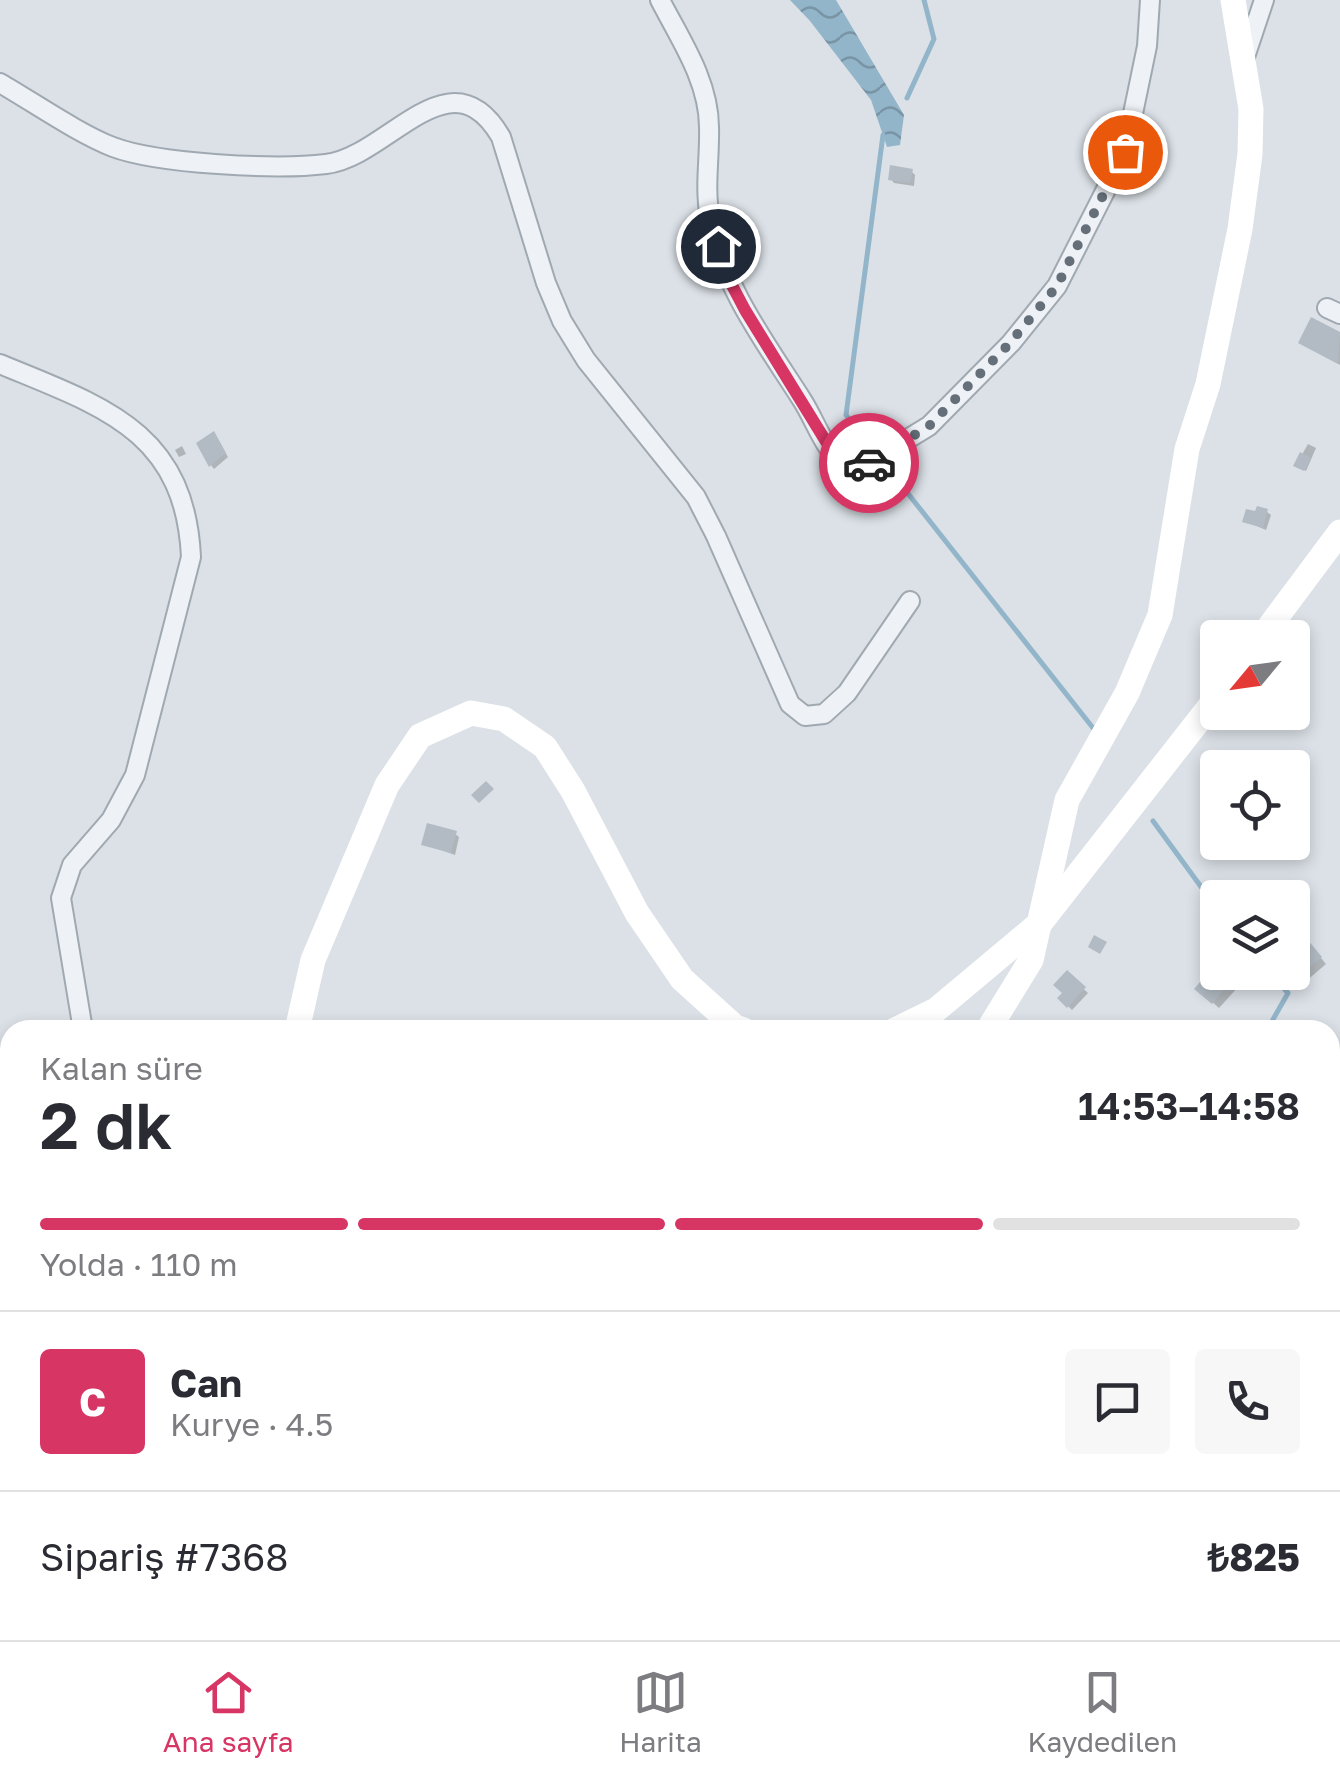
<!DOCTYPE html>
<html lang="tr">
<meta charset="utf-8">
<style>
:root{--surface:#fff;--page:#f7f7f7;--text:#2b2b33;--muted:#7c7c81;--line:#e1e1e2;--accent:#d73564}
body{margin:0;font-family:"Golos Text",sans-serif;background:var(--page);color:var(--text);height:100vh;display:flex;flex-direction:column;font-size:38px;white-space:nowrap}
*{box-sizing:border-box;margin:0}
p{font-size:32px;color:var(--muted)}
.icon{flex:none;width:55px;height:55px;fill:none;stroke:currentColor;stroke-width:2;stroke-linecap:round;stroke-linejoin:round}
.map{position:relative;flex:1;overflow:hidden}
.panel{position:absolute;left:0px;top:1020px;width:1340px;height:620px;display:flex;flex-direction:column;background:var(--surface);border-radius:30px 30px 0 0;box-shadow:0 5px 15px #0003}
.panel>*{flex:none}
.needle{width:65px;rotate:241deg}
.fabs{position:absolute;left:1200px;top:620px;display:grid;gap:20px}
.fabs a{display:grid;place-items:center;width:110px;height:110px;border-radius:10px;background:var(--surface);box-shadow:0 5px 15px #0003;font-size:50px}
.pin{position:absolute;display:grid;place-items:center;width:85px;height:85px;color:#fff;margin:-42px;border:5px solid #fff;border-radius:50%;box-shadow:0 2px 10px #0007}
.courier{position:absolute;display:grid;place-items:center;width:100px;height:100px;margin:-50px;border:8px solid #d73564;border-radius:50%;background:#fff;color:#222;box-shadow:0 2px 12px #0007}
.summary em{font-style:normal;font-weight:600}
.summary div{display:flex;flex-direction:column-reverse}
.summary{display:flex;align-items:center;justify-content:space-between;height:170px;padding:0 40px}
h1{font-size:65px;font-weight:600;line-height:75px}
.bar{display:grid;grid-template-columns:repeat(4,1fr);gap:15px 10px;align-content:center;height:120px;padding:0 40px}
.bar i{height:12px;border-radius:8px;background:var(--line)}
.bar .on{background:var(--accent)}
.bar p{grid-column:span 4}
.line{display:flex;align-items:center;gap:25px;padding:0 40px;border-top:2px solid var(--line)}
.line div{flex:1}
.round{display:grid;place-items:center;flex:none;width:105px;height:105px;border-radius:10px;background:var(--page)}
.menu{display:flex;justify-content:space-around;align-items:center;height:140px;border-top:2px solid var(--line);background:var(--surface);font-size:28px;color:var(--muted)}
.menu a{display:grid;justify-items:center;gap:5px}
.menu .on{color:var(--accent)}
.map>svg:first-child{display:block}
.water{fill:url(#water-waves)}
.shadow{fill:#0003}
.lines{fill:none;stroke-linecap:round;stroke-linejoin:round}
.stream{stroke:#93b5ca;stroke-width:5}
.building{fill:#b2bbc4}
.street-casing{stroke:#a0a9b1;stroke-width:22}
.street{stroke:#eef1f5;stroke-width:18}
.secondary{stroke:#fff;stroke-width:25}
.done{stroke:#646f79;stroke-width:10;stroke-dasharray:0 18}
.route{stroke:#d73564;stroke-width:12}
</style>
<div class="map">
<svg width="1340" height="1640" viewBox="0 0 1340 1640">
<defs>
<pattern id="water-waves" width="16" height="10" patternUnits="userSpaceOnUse" patternTransform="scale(2.5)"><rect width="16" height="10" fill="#93b5ca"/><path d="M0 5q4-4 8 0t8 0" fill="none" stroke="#7894a5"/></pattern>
</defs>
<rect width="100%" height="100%" fill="#dbe1e7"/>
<path class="water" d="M790,0h46l68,115 -4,30 -13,2 -16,-47 -61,-79z"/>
<g class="shadow">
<path d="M911,171l4,4 -1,11 -20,-3 -3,-4z"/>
<path d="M1312,321l28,14v30l-39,-23z"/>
<path d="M214,434l14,23 -14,12 -3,-4z"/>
<path d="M1308,444l8,4 -10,23 -10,-6z"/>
<path d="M182,446l4,8 -7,3 -4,-7z"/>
<path d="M1267,512l4,3 -5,15 -21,-9z"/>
<path d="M455,834l4,3 -4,18 -31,-11z"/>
<path d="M1292,923l34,41 -21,18 -13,-14z"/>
<path d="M1218,972h27l3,4 -29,32 -22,-20z"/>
<path d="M1067,973l21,20 -16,17 -12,-12 5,-5z"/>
<path d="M0,1556h10v35l-10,6z"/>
<path d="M226,1630h5l5,6 -11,4 -5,-6z"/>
<path d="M282,1630h32l-10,10h-12z"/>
<path d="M1277,1630h19l-1,7 -14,-1z"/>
<path d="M115,1631l10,9h-18z"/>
</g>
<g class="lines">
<g class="stream">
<path d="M907,98l27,-59 -10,-39"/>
<path d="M883,135l-37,280 251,318"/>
<path d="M1153,821l65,89"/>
<path d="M1267,1030l21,-37 -19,-21"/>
<path d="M484,1640l26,-10"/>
</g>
</g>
<g class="building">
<path d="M890,165l23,4 -3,14 -22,-3z"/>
<path d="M1311,317l29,15 -2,32 -40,-21z"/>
<path d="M214,431l12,22 -17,14 -13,-24z"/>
<path d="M1300,452l11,6 -7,13 -11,-5z"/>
<path d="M1257,506l11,3 -5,19 -21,-6 4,-13 9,2z"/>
<path d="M486,781l8,8 -15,14 -8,-8z"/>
<path d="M427,823l30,8 -6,22 -30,-8z"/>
<path d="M1292,921l30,36 -25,20 -5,-5z"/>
<path d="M1094,935l13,7 -7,12 -12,-7z"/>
<path d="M1214,942l4,3v27h21l-27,32 -18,-15 23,-27 -12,-11z"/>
<path d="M1067,970l19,17 -19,21 -10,-10 5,-5 -9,-8z"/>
<path d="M7,1549l3,4v24l-10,6v-30z"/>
<path d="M278,1630h29l-10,10h-9z"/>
</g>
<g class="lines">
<g class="street-casing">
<g id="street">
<path d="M660,0c20,39 49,81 49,127 1,31 -5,60 1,91 13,69 55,124 92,182 15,23 23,55 48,68l20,-6 59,-36 82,-83 46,-57 68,-134 22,-106 3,-46"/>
<path d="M1245,57l19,-57"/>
<path d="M0,83c33,19 79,51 113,64 45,17 164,23 213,17 62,-7 124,-114 175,-27l45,146 16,38 24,39 110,137 20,39 74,168 15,12 19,-2 23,-21 63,-92"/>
<path d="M1327,308l13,6"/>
<path d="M0,364c101,42 185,66 191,193l-56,218 -24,45 -39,45 -11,33 22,132"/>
<path d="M0,1105l10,-5"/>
<path d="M1330,1290l10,-3"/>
<path d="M1330,1532l10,3"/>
<path d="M622,1640l6,-10"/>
</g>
</g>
<use href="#street" class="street"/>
<g class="secondary">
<path d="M1261,638l79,-106"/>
<path d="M297,1030l16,-70 74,-175 33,-49 51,-23 33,6 41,28 28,44 64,122 45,66 53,48 9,3"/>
<path d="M895,1030l41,-20 105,-88 177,-226"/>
<path d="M988,1030l43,-70 36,-160 60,-107 33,-78 27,-166 21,-65 32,-155 10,-75 1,-45 -18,-109"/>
<path d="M0,1504l10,-9"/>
<path d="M178,1640l12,-10"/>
<path d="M347,1640l9,-10"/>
</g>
</g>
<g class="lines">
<path class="done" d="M869,463l60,-37 81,-83 47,-57 68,-134"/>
<path class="route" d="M718,246l7,26 20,38 93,151 12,7 19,-5"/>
</g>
</svg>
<div class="fabs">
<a><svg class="needle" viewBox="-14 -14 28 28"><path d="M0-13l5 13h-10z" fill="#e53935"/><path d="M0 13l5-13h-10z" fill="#7c7c81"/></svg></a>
<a><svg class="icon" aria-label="locate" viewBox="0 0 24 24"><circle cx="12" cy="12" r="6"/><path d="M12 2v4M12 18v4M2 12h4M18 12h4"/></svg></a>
<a><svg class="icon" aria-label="layers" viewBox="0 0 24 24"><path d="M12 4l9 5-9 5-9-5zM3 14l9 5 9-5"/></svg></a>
</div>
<div class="pin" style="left:1125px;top:152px;background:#ea580c"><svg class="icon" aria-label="bag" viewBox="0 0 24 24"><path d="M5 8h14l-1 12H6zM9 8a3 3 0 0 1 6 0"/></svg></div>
<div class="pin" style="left:718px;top:246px;background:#1f2937"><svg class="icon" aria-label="home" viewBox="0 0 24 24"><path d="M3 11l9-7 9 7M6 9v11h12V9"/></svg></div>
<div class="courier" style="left:869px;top:463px"><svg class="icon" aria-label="car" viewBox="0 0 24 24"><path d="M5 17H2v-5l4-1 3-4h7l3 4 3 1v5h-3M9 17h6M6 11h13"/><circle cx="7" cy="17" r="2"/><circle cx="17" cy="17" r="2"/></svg></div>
<section class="panel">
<div class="summary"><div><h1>2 dk</h1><p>Kalan süre</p></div><em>14:53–14:58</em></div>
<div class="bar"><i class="on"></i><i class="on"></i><i class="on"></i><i></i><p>Yolda · 110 m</p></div>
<div class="line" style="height:180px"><b class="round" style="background:var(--accent);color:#fff">C</b><div><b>Can</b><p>Kurye · 4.5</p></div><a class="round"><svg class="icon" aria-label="chat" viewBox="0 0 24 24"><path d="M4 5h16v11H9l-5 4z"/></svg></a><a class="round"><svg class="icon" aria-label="phone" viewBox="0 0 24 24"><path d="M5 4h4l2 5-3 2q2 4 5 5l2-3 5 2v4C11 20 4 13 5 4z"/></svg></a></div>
<div class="line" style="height:130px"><div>Sipariş #7368</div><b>₺825</b></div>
</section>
</div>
<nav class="menu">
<a class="on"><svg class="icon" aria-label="home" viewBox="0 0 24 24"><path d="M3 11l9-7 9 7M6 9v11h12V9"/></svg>Ana sayfa</a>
<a><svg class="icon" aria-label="map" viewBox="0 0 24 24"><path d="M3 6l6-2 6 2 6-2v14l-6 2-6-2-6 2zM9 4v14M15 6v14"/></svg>Harita</a>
<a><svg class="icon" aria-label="saved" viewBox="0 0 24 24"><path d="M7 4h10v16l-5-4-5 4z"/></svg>Kaydedilen</a>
</nav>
